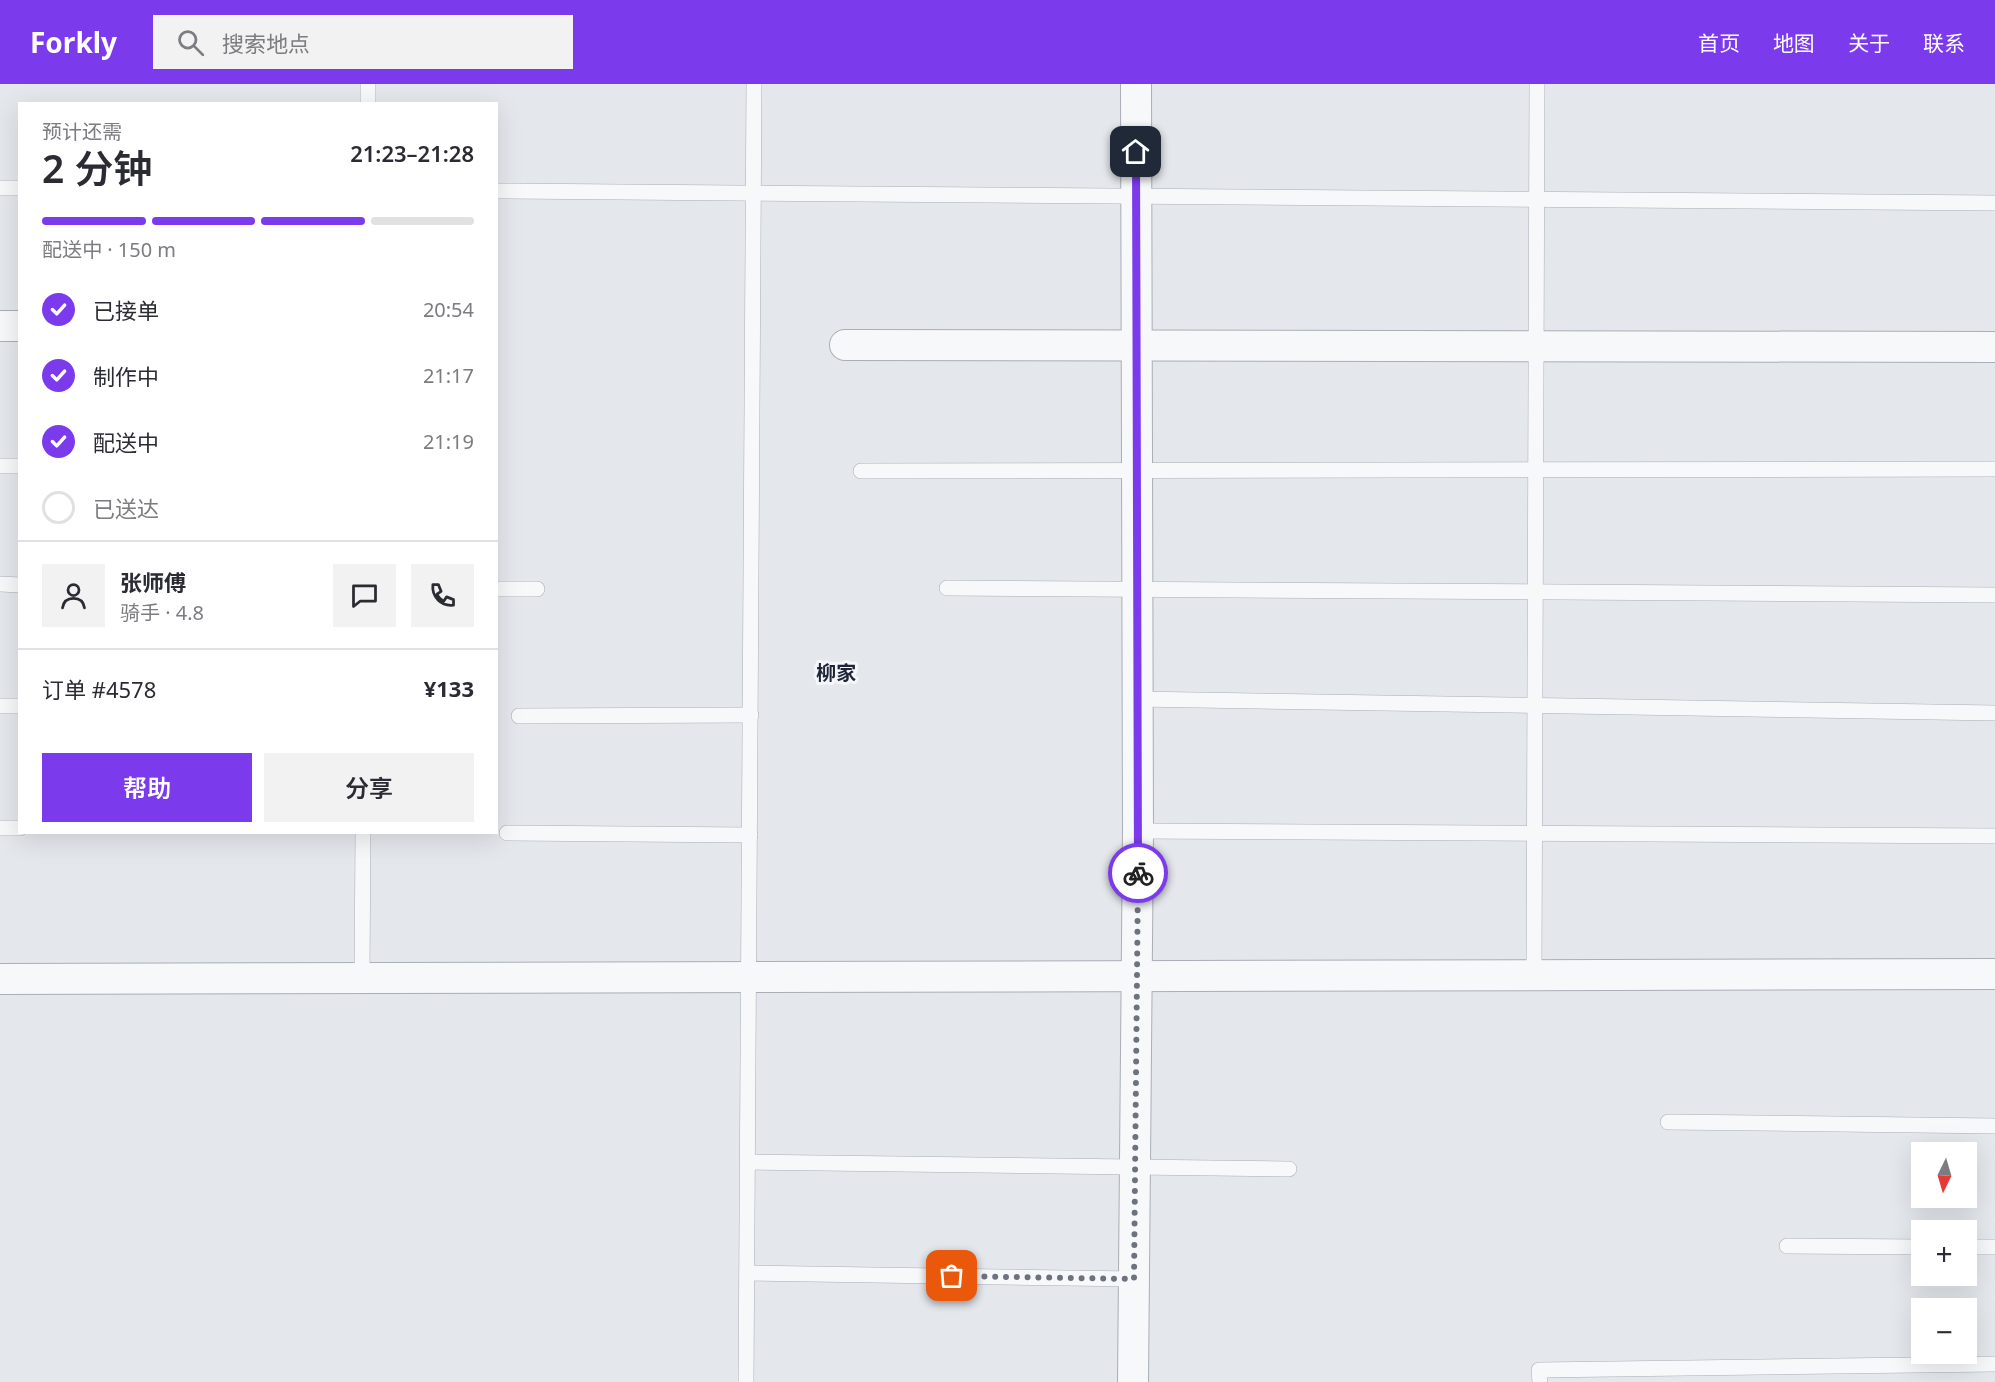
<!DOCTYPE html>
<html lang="zh">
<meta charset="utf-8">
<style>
:root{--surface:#fff;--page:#f2f2f3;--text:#2b2b33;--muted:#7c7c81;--line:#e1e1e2;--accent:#7c3aed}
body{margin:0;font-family:"Noto Sans","Noto Sans SC",sans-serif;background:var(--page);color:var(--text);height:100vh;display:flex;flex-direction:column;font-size:22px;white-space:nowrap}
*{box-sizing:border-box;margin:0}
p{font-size:20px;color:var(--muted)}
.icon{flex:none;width:33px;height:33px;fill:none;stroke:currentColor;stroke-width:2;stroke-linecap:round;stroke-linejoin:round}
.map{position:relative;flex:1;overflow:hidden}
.panel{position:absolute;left:18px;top:18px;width:480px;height:732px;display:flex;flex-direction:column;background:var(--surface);border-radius:0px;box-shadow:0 6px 24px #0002}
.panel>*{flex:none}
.needle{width:39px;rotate:185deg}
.buttons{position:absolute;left:1911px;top:1058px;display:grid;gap:12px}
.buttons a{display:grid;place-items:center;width:66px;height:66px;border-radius:0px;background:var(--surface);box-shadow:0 6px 24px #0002;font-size:30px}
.pin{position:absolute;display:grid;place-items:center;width:51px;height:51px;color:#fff;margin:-26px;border-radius:12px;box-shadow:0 3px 9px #0006}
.courier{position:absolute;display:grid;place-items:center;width:60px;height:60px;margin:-30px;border:4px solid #7c3aed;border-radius:50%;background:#fff;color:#222;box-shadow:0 2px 8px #0007}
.summary em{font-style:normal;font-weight:600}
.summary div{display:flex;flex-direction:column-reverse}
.summary{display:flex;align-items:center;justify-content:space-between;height:102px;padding:0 24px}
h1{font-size:39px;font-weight:600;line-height:45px}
.bar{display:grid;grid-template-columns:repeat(4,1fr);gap:9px 6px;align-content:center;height:72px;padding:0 24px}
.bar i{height:8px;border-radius:4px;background:var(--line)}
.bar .active{background:var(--accent)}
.bar p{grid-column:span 4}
.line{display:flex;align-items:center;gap:15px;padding:0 24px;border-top:2px solid var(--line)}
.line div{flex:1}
.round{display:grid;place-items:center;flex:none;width:63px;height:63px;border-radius:0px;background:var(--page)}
ol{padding:0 24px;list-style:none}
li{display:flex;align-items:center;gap:18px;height:66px}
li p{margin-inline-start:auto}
li .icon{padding:6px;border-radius:50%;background:var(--accent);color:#fff;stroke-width:4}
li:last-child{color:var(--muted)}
li i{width:33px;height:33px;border:3px solid var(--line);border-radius:50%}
.primary-button{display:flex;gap:12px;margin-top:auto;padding:12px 24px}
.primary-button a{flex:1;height:69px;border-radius:0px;background:var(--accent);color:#fff;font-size:24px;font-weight:600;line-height:69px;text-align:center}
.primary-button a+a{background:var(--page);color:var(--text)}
header{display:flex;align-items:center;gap:36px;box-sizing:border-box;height:84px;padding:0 30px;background:var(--accent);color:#fff}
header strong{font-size:28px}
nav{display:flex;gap:33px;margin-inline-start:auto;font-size:21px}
.search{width:420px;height:54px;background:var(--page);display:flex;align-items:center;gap:15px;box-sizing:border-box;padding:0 21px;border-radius:0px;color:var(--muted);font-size:22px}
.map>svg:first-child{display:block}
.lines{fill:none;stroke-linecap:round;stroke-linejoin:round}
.lane-casing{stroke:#a9aeb7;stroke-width:16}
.street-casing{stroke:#a9aeb7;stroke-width:32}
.lane{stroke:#f7f8fa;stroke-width:15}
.street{stroke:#f7f8fa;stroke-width:30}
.done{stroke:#6c737f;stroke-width:6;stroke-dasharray:0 10.8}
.route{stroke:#7c3aed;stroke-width:8}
.labels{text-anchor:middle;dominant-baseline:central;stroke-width:6;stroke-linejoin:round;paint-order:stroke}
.quarter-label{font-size:20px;font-weight:bold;fill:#1d2536;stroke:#f4f6f9}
</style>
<header>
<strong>Forkly</strong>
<div class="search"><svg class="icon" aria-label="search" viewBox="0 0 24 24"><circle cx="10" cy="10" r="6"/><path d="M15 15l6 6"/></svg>搜索地点</div>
<nav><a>首页</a><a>地图</a><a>关于</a><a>联系</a></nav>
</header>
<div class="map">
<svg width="1995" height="1298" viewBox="0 0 1995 1298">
<rect width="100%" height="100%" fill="#e4e7ec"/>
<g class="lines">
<g class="lane-casing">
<g id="lane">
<path d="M368,20v-20"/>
<path d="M0,104h20"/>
<path d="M496,107l1499,12"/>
<path d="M0,382h20"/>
<path d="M861,387l1134,-2"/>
<path d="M0,500l20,1"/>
<path d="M947,504l1048,7"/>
<path d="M496,505h41"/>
<path d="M1136,615l859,14"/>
<path d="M0,622h20"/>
<path d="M519,632l232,-1"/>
<path d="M0,744h20"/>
<path d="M1138,747l857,5"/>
<path d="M507,749l243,2"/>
<path d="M1534,890l3,-890"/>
<path d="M362,893l1,-145"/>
<path d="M1668,1038l327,4"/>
<path d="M748,1078l541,7"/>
<path d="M1787,1162l135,1"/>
<path d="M1966,1163h29"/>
<path d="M747,1189l387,6"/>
<path d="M746,1298l8,-1298"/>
<path d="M1540,1298l-1,-12 456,-6"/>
</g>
</g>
<g class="street-casing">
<g id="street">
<path d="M0,242h20"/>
<path d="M845,261l1150,2"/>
<path d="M0,895l1995,-5"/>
<path d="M1133,1298l5,-551 -2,-747"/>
</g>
</g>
<use href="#lane" class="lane"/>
<use href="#street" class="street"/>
</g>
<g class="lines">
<path class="done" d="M952,1192l182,3 4,-406"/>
<path class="route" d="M1136,68l2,721"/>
</g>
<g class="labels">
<g class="quarter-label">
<text x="836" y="588">柳家</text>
</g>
</g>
</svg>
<div class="buttons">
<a><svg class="needle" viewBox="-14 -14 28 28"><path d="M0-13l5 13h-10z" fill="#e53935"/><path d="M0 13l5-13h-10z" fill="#7c7c81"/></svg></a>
<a>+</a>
<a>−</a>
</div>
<div class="pin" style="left:952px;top:1192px;background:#ea580c"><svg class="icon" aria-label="bag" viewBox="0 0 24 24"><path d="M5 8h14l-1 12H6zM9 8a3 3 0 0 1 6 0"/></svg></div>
<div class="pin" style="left:1136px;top:68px;background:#1f2937"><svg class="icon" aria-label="home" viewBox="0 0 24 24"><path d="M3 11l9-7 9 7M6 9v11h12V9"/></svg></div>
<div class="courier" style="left:1138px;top:789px"><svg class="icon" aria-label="bike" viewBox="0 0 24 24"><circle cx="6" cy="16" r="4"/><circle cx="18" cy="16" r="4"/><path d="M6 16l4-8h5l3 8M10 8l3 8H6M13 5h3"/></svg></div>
<section class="panel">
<div class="summary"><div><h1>2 分钟</h1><p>预计还需</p></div><em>21:23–21:28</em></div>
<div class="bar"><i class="active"></i><i class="active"></i><i class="active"></i><i></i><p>配送中 · 150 m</p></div>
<ol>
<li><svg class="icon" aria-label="check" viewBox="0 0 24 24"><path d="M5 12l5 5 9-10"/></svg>已接单<p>20:54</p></li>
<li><svg class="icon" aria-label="check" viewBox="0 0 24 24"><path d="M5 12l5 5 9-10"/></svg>制作中<p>21:17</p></li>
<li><svg class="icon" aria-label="check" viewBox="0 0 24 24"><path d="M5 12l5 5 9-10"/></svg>配送中<p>21:19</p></li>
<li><i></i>已送达</li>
</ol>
<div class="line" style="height:108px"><a class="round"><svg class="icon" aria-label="person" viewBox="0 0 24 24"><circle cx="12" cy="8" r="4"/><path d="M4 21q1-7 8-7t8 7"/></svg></a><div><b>张师傅</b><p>骑手 · 4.8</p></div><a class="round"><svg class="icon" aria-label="chat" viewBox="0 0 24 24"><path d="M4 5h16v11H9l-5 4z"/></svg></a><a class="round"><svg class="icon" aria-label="phone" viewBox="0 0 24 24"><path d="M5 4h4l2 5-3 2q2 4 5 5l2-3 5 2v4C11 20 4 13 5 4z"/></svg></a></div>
<div class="line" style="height:78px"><div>订单 #4578</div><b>¥133</b></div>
<div class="primary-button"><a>帮助</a><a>分享</a></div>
</section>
</div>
